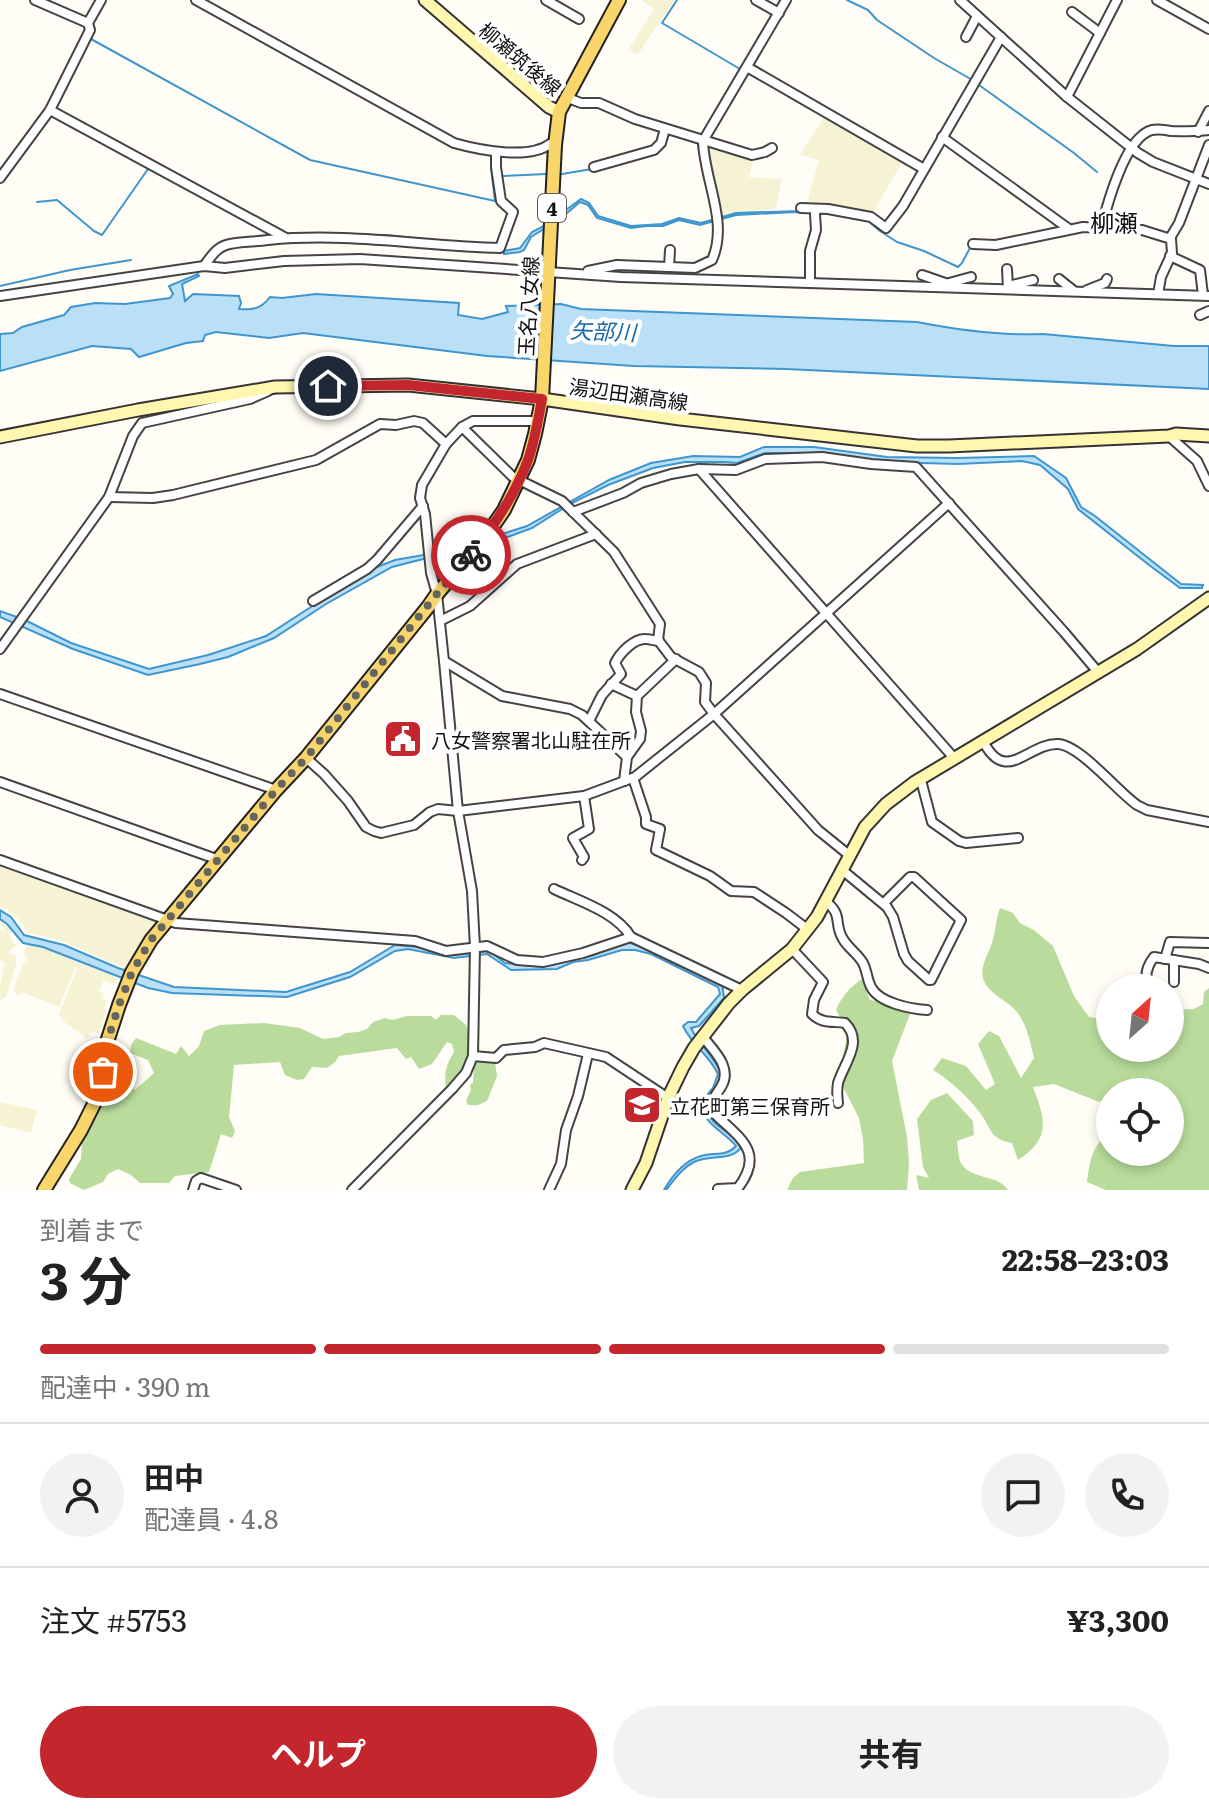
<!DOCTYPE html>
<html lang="ja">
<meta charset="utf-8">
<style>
:root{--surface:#fff;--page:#f2f2f2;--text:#222;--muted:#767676;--line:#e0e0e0;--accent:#c4262e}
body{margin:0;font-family:Literata,"Noto Sans JP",serif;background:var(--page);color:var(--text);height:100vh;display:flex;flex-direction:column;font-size:30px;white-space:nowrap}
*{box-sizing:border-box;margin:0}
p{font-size:26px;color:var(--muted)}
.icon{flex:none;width:44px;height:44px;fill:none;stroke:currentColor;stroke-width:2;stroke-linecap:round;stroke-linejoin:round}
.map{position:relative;height:1190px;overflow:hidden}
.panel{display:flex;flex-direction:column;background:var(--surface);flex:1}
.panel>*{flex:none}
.needle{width:52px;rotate:27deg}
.buttons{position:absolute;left:1096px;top:974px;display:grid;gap:16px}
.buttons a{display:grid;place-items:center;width:88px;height:88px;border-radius:50%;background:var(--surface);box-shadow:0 4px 12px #0003;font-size:40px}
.pin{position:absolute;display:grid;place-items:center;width:68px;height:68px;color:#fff;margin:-34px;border:4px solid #fff;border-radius:50%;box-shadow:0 2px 8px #0007}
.courier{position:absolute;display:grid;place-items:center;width:80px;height:80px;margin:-40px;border:6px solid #c4262e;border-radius:50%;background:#fff;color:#222;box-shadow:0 2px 10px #0007}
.summary em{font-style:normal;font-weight:700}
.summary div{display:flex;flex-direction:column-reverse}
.summary{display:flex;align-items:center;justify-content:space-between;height:136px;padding:0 40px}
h1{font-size:52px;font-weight:700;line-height:60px}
.bar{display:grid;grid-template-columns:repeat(4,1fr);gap:12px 8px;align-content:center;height:96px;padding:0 40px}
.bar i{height:10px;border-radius:6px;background:var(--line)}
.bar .on{background:var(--accent)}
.bar p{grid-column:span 4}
.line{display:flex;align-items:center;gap:20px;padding:0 40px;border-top:2px solid var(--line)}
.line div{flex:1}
.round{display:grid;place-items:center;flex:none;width:84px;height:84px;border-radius:42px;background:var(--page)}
.action{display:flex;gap:16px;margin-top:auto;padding:16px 40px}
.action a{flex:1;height:92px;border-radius:48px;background:var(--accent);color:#fff;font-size:32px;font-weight:700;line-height:92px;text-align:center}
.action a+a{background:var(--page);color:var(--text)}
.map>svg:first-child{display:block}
.farmland{fill:#f6f3d4}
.forest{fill:#b9dc9c}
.water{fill:#b9e0f7;stroke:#3f96cf;stroke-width:2}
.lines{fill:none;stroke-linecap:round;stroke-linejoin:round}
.stream{stroke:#3f96cf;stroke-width:2}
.street-casing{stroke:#444;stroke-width:12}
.secondary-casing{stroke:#333;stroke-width:15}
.primary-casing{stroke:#222;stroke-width:16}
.street{stroke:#fff;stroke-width:8}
.secondary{stroke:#fff6b0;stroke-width:11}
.primary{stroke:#f9d66b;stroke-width:12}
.done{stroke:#646461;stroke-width:8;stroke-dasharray:0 14.4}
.route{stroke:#c4262e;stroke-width:10}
.labels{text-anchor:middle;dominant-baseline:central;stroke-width:8;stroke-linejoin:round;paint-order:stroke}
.shield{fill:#fff;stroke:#585858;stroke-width:2}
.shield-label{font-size:18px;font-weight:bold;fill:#111}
.street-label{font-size:20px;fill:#111;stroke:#fff}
.poi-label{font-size:20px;fill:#111;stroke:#fff;text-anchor:start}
.water-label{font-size:22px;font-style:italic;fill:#1768a6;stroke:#fff}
.quarter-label{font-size:24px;fill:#111;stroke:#fff}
</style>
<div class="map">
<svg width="1209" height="1190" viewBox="0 0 1209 1190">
<rect width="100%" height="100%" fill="#fffdf5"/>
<g class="farmland">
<path d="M641,0h34l-37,54 -10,-4 26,-41z"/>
<path d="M825,115l78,46 -31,53 -60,-9 -4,-6 11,-39 -19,-5z"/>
<path d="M711,146l42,14 -4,17 33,2 -6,30 -54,6 -13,-66z"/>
<path d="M0,864l48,18 109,37 -33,49 -61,-27 -34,-8 -11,-14 -11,-10 -7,-2z"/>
<path d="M0,919l12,13 -4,1 8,13 -8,6 8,4v9l-10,32 -6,3v-14l5,-23 -5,-3v-31l7,3 -7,-8z"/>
<path d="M27,945l15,2 74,27 -1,4 2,2 -3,5 -10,-5 -5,12 4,2 -1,5 5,2 -3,7 2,2 -7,24 -7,-3 -5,8 -24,-18 -4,-7 18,-45 -1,-3 -17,41 -37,-15 -4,4 -3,-3 -1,-4 7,-20 4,-8 3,-1 -4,-7z"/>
<path d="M0,1102l37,8 -6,23 -31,-8z"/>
</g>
<g class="forest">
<path d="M1000,908l13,5 7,10 14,7 19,16 21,50 15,21 13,2 8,-10v39h60v-38l24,-1 9,-5 1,-12 5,-4v202h-103l-19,-8c3,-19 4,-38 23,-48v18h60v-60h-60v34l-3,-1 -3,-25 -5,2 -45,-18 -21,3c12,32 19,51 -15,73l-6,-17c-22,-4 -20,-13 -31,-29 -13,-17 -30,-33 -48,-44l9,-12 24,8 20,24 9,-6 -17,-40 11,-13 10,5 22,42 13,-20c-4,-17 -8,-39 -22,-51 -10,-9 -22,-13 -28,-26 -6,-15 6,-28 9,-42 3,-11 3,-21 7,-31z"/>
<path d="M862,979l4,2v10l4,9 13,2 27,12 -18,47 15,76 2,26 -2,27h-120l6,-12 7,-6 64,-9 -1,-24 -4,-21 -17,-33v-22l5,-29 -4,-12 -7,-12c6,-14 13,-22 26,-31z"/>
<path d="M441,1015h13l12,10 7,17 -5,21 -7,16 -15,9c-2,-16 0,-23 8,-36l-2,-8 -5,-2 -15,22 -13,5 -8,-12 -5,2 -9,-11 -58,8 -4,6 -8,6 -15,-1 -8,12 -7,1 -12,-5 -5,-13 -46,3 -5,52 6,14 -3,7 -11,-4 -12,38 -34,4 -6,7h-29l-9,-8 -13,-6 -10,5 -5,8 -19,8 -14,-7 -1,-4 12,-20 1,-22 19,-36 7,-2 -3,-9 5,-16 10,10 7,-1 8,7 19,-17 -6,-13 -18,-7 1,-8 5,-7 40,16 5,-8 8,10 10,-10 5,-15 16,-6 44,-2 36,5 23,11 16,-2 7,-4 12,-1 9,-3 6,-7 12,-4 7,2 15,-4h24l5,4z"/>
<path d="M478,1060l17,2 2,14 -10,25 -9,4h-10l-2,-4 5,-11 -1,-5 3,-2 1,-20z"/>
<path d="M947,1093l26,28 1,14 -17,6c1,6 1,14 3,20 9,20 37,12 48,29h-89l-3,-15 13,3 -6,-11 -6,-48 14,-19z"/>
</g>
<g class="water">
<path d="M581,199l8,4 9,13 33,10 31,-2 17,-6 22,5 35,-10 64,-2 34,3 -39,-2 -59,3 -36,10 -21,-5 -16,6h-16l-16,2 -34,-10 -9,-13 -8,-3 -20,17 -29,18 -7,13 -4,2 -16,2v-3l16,-3 12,-16 12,-6z"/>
<path d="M198,274l1,2 -17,8 3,17 8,-7 46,2 2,7 -2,6c14,1 22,0 31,-12l12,1 34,-4 143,9 -1,12 24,4 26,-7 -2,-6 55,-2 20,5 336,13c41,8 84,14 126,12l131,12h35v43l-423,-20 -152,-3 -147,-10 -184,-23 -34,5 -53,-6 -11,3 -2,6 -17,2 -47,14 -8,-8 -39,-3 -92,25v-37l13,-1 9,-6 42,-12 7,-8 24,-4 30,1 45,-6 3,-4 -4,-8z"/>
<path d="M764,447h50l73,10 71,1 76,-2 32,22 15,29 14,9 86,68 22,1 -1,3h-22l-31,-23 -71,-56 -10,-20 -28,-24 -18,-4 -64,3 -73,-2 -71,-9h-49l-28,10 -13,-1h-39l-32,6 -45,17 -38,19 -38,24 -27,10 -113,29 -66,37 -52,34 -46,19 -28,7 -52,11 -75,-26 -73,-32v-6l25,9 46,23 78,26 59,-14 58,-19 68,-44 43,-25 18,-7 40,-7 36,-9 56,-18 82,-46 42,-17 42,-7 47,1z"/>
<path d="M0,910l11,7 13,18 40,10 54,23 56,19 112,5 64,-20 45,-27 24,2 35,8 30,-4 7,1 14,11 38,4 50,-12 34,-13 28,9 67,33 2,14 -25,28 -8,2c8,17 24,29 31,47 -4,12 -13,20 -18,31 8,22 26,24 38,40 -9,16 -32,8 -48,16 -12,6 -20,18 -28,28h-2c8,-14 20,-29 37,-34 13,-4 25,1 35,-10 -12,-15 -34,-22 -35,-44l12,-14 5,-14c-10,-21 -25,-27 -35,-48l5,-4h8l24,-28 -2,-7 -67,-33 -16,-4h-13l-34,10 -15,2 -16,7 -46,1 -24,-16 -33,4 -46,-9 -13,2 -45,26 -63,20 -115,-4 -24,-5 -105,-41 -20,-4 -16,-19 -7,-5z"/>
</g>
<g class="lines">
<g class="stream">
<path d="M677,0l-15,23 78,46 -18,32"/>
<path d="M847,0l21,10 9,10 57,38 40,23"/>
<path d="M91,39l219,121 185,41 -4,-33 1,-7"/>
<path d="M979,85l95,68 23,19"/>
<path d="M666,138l4,-4 15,5"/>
<path d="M698,146l3,14"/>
<path d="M562,174l30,-5"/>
<path d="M502,176l44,-2"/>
<path d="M707,186l4,21"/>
<path d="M37,202l20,-2 37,31 8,4 46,-66"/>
<path d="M867,220l13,11 17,11 27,9 34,16 4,-4 9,-17"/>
<path d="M321,234l65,1 48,5"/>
<path d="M1027,235l30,-8"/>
<path d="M0,286l70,-16 61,-10"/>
</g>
<g class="street-casing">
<g id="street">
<path d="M35,0l53,23"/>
<path d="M196,0l258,143c25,7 75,17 96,1"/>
<path d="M546,0l33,19"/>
<path d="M756,0l23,13"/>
<path d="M960,0l106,96 72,57 15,9 56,22"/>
<path d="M1157,0l52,29"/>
<path d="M1072,12l28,21"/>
<path d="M966,37l11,-21"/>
<path d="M747,67l177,102"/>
<path d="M1067,97l50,-97"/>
<path d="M568,98l13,5h18l36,16 117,36 13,-3 7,-4"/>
<path d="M50,110l236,128"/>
<path d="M1198,132l11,-21"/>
<path d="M942,137l127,92"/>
<path d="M594,167l60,-17 7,-7 4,-14"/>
<path d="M0,178l50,-68 40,-80 -2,-7 13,-23"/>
<path d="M801,208l27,1 43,8 15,11 17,-22 98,-169"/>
<path d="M1101,229c6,-24 24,-92 51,-99 5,-1 14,0 19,1 13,0 25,1 38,-1"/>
<path d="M1170,238l9,-15 30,-78"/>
<path d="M973,244l23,1 87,-18 59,3 29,9 1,14 -11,24 -3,17"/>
<path d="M1170,256l30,14 3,25"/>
<path d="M204,266c6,-8 12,-18 22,-21 12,-4 29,-3 42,-5 78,-8 155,6 232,8l13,-36 -12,-11 -5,-34v-15"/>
<path d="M669,267l1,-17"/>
<path d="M1007,269l1,20"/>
<path d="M588,271l29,-6 78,3 17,-8c17,-38 -8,-80 -9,-119l83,-141"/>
<path d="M922,275l29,10"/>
<path d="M1059,279l15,12"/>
<path d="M810,283v-32l6,-21 -1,-16 1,-5"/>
<path d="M949,283l22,-6"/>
<path d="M1008,286l25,-6"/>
<path d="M1087,290l18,-7 2,-4"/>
<path d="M0,296l204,-30 21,2 59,-7 76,-2 261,18 588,19"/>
<path d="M1200,315l9,-4"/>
<path d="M462,427l51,50 49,24 52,51 46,72 -2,16 13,17 28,15 7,11 -1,19 9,12 104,116 31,25"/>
<path d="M1169,436l28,25 12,25"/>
<path d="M699,469l255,289"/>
<path d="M109,497l44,1 20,-3 143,-35 64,-36 16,1 18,-4 9,2 23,21"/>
<path d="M573,512l50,-19 18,-10 30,-9 28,-5 37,1 29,-11 57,-2 49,7 45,3 148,165 34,40"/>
<path d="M313,601l54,-32 10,-9 46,-54"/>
<path d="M440,621l30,-15 47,-42 79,-30"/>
<path d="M0,649l109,-152 24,-61 9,-13 108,-24 18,-8"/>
<path d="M444,661l58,35 68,13 12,6 45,42"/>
<path d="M611,684l26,12"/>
<path d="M0,694l276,96"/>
<path d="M589,721l13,-26 19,-21 -6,-11c5,-10 19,-25 31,-24 4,0 9,2 13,2"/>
<path d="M983,741c23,45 45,2 75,3 22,1 59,47 79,61l10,5 62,12"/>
<path d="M306,758l18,16 24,27 18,26 8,4 7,2 33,-8 16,-13 8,-3 20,2 126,-15 51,-19 79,-63 235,-211"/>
<path d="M633,778l13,39v7l14,5 -4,21 54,26 21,15 23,1 32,21 21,16"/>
<path d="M624,781l3,-24 13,-18 1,-8 -5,-19 1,-16 39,-37"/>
<path d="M0,782l219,78"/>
<path d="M922,784l10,38 27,19 7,2 52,-5"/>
<path d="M0,860l176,63 239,18 31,10 41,-5 30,14 26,2 40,-9 48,-16 111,53"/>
<path d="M582,860l2,-3 -11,-19 16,-9 -5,-33"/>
<path d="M841,869l46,38 6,10 11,37 4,7 21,19h2l30,-60 -47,-43h-4l-26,26"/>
<path d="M554,889c25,12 62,23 77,48"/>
<path d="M825,901c19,14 8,22 18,38 5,9 15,15 20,24 4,8 4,16 8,24 8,16 40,22 56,23"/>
<path d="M792,949l31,33 -9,18 -2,14c10,10 20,7 33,9 19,19 -1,40 -7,60 -1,6 -1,13 0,20"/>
<path d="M1165,959l5,-17 39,1"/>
<path d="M1174,982v-22"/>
<path d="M1148,986c-4,-11 -1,-20 6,-29l45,7 10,4"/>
<path d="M703,1037c11,14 30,31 18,50 -5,8 -10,13 -11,22 24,26 58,40 28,79l-20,1"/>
<path d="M473,1056l23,2 8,-8 31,-3 9,-4 62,14 62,41"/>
<path d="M193,1190l3,-9 5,-3 35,12"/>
<path d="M352,1190l100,-101 14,-16 7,-17 2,-109 -3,-56 -14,-80 -14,-150 -7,-67 -6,-21 -6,-59 -5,-16 2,-13 24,-41 16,-17 11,-6h64"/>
<path d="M549,1190l12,-26 5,-34 12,-34 10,-42"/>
</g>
</g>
<g class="secondary-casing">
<g id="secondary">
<path d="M425,0l124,107 10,5"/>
<path d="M0,437l138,-27 137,-23 133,-2 134,14 138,20 237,27h32l220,-10 7,-2 33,2"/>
<path d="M632,1190l14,-27 22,-65 15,-31 11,-19 35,-45 13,-13 50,-41 25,-32 48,-90 21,-23 29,-22 222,-133 72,-51"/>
</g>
</g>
<g class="primary-casing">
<path id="primary" d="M44,1190l37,-60 15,-30 7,-28 4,-30 12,-37 13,-33 19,-32 125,-150 30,-32 122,-151 9,-13 49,-58 18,-26 24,-50 7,-26 7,-35 13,-254 4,-33 60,-112"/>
</g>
<use href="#street" class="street"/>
<use href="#secondary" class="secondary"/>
<use href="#primary" class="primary"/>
</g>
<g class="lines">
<path class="done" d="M103,1072l4,-30 12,-37 13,-33 19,-32 125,-150 30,-32 131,-164 34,-39"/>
<path class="route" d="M328,386l80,-1 134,14c-4,21 -7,41 -14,61 -13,35 -34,66 -57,95"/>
</g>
<defs>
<g id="civic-square" transform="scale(2)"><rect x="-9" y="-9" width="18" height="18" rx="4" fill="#c4262e" stroke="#fff"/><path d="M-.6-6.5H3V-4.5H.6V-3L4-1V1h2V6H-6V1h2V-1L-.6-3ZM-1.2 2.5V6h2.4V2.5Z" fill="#fff"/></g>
<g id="school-square" transform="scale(2)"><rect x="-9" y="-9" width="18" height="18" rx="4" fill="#c4262e" stroke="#fff"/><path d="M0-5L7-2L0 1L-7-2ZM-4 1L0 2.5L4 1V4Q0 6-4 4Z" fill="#fff"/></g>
</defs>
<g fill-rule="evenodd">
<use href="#civic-square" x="403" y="739"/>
<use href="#school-square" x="642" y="1105"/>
</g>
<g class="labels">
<rect class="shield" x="538" y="194" width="28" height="28" rx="6"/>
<g class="shield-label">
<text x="552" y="208">4</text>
</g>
<g class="street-label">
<text transform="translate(521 58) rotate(40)">柳瀬筑後線</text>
<text transform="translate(527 306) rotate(-87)">玉名八女線</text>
<text transform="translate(629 393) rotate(8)">湯辺田瀬高線</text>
</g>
<g class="poi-label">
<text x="431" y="739">八女警察署北山駐在所</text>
<text x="670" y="1105">立花町第三保育所</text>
</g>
<g class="water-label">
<text transform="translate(603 330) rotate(2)">矢部川</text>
</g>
<g class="quarter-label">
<text x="1114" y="221">柳瀬</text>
</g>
</g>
</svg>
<div class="buttons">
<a><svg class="needle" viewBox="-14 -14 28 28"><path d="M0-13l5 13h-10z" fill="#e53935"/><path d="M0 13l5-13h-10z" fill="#767676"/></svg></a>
<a><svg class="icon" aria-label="locate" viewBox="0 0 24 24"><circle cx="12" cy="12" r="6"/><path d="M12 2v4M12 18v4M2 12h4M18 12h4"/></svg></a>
</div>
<div class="pin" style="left:103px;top:1072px;background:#ea580c"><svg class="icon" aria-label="bag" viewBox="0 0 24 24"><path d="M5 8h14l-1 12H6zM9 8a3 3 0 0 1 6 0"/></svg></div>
<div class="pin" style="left:328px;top:386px;background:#1f2937"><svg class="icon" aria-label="home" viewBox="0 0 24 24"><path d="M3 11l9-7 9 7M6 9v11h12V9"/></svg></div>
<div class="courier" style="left:471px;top:555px"><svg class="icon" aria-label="bike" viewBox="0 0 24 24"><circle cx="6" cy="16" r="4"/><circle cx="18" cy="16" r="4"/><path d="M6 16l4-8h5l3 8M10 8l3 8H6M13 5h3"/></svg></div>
</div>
<section class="panel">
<div class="summary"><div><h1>3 分</h1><p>到着まで</p></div><em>22:58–23:03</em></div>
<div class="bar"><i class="on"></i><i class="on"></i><i class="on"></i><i></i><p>配達中 · 390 m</p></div>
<div class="line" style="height:144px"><a class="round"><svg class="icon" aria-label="person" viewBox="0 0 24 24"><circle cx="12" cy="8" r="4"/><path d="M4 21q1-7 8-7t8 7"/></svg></a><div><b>田中</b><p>配達員 · 4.8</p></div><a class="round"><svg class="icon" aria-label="chat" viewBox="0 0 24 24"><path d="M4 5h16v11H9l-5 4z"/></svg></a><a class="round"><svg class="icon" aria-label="phone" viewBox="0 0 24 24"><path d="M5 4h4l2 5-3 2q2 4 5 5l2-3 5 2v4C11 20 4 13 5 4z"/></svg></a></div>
<div class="line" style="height:104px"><div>注文 #5753</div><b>¥3,300</b></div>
<div class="action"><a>ヘルプ</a><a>共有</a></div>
</section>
